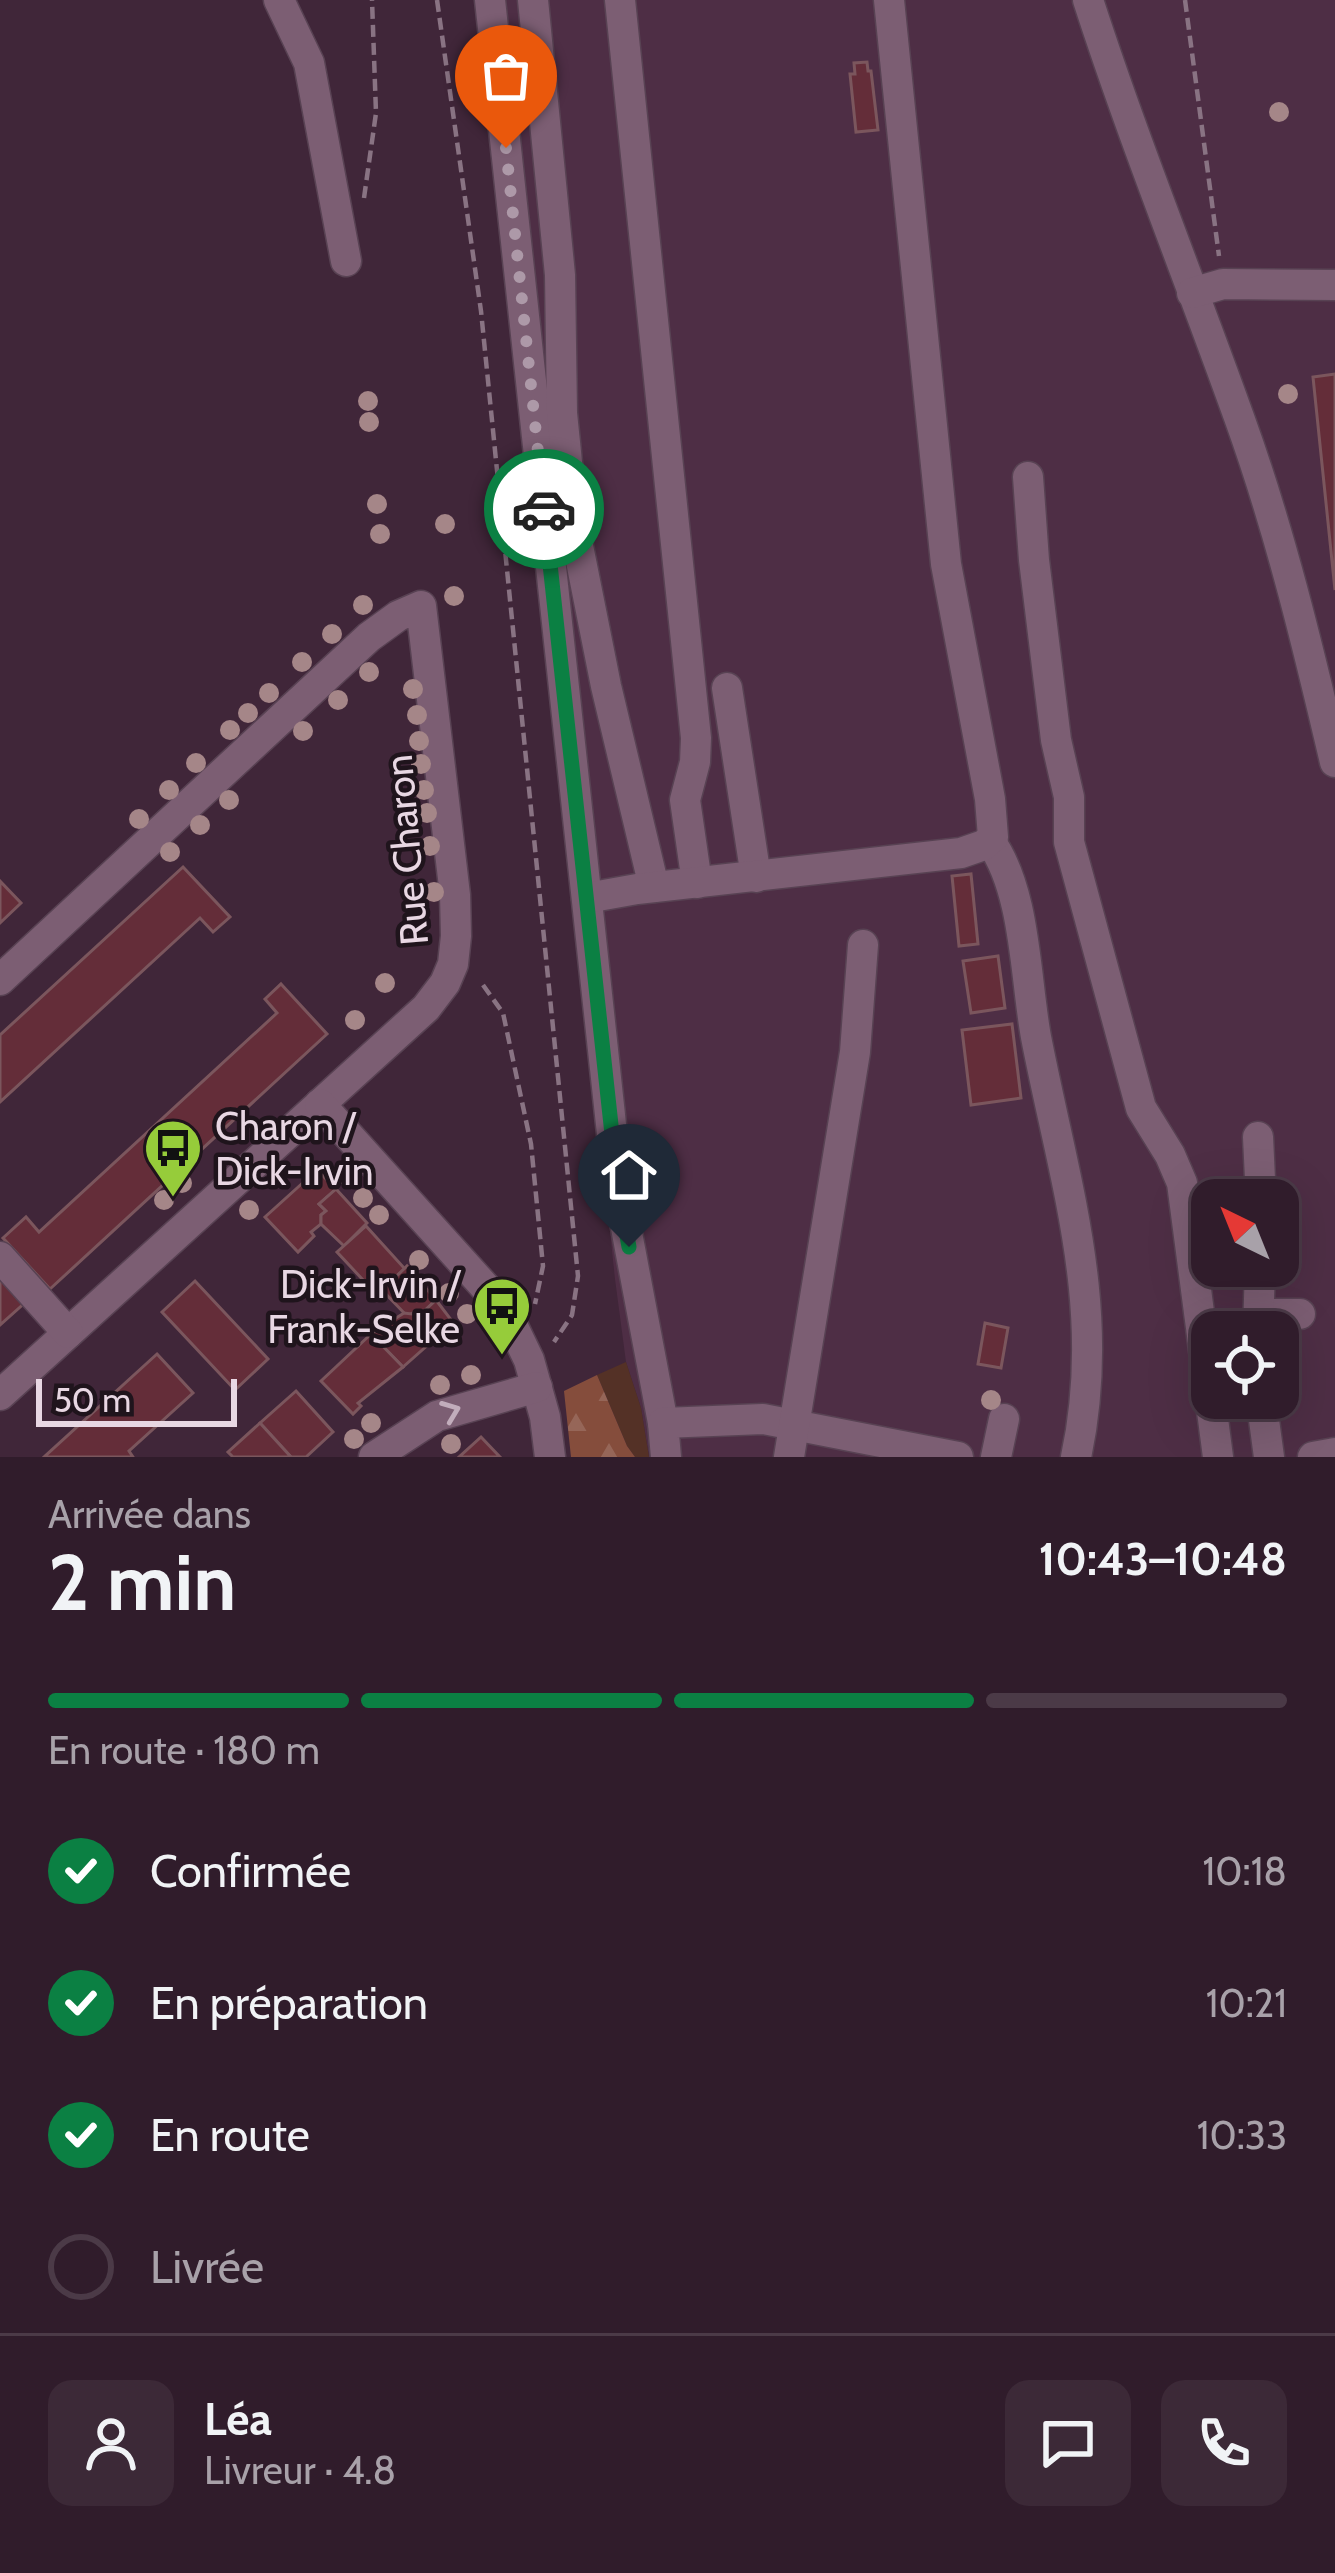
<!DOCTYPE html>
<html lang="fr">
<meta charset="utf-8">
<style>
:root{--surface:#301c2b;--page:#3c2937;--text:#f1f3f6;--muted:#a8a1a9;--line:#4b3a47;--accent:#0b8043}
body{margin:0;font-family:Cabin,sans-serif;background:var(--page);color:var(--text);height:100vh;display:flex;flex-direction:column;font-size:45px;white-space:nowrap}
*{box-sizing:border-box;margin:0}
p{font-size:39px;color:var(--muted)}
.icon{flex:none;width:66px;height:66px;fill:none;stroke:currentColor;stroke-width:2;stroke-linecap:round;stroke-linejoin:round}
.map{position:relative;height:1457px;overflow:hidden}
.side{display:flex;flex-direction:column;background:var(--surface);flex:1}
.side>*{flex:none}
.needle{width:78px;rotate:317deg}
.controls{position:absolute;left:1191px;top:1179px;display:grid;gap:24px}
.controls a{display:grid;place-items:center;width:108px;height:108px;border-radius:24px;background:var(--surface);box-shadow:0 12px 48px #0002,0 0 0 3px var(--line);font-size:60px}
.scale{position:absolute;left:36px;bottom:30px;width:201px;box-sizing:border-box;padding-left:12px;border:6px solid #e8d7e3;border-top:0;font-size:33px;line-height:42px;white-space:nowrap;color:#e8d7e3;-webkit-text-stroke:9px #1f141c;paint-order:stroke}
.pin{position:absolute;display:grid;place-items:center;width:102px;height:102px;color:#fff;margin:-123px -51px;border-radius:50% 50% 50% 0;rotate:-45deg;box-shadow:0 0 12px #0007}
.pin .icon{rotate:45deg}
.courier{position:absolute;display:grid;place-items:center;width:120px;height:120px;margin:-60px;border:9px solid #0b8043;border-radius:50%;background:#fff;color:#222;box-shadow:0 3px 15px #0007}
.headline em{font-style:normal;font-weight:700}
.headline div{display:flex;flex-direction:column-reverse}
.headline{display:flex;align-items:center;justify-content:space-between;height:204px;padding:0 48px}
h1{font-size:78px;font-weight:700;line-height:90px}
.bar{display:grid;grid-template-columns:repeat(4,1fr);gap:18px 12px;align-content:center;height:144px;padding:0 48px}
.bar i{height:15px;border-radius:9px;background:var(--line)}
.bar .on{background:var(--accent)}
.bar p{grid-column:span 4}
.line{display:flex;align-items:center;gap:30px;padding:0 48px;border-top:3px solid var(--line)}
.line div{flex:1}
.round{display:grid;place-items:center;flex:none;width:126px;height:126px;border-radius:24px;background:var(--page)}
ol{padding:0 48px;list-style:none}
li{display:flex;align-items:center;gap:36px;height:132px}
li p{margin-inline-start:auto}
li .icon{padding:12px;border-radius:50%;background:var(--accent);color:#fff;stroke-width:4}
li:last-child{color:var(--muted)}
li i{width:66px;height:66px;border:6px solid var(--line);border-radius:50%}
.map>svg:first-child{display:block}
.built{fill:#4e2e45;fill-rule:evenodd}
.green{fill:#543126}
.forest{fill:url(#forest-firs)}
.building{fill:#642d39;stroke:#7b565d;stroke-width:3}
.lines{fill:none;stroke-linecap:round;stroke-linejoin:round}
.minor-casing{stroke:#584253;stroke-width:33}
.path{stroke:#897383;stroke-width:4.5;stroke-dasharray:12 6;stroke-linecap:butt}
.minor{stroke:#7c5e73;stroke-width:30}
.tree{fill:#a58688}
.oneway{stroke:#c2adbc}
.done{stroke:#ad99a8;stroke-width:12;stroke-dasharray:0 21.6}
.route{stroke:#0b8043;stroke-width:15}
.labels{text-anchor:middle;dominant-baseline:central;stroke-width:9;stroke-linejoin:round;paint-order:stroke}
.street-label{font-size:39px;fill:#e8d7e3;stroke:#1f141c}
.poi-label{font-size:39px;fill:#e8d7e3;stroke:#1f141c;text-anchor:start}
</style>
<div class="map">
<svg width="1335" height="1457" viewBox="0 0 1335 1457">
<defs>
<pattern id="forest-firs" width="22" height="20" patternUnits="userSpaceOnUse" patternTransform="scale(3)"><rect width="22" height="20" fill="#854d3c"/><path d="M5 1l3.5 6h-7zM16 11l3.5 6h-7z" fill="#966658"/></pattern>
</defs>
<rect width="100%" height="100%" fill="#402639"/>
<path class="built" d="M481,0h854v1457h-686l-8,-49 -15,-46 -11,-83zM1212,1200h66v66h-66zM1212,1332h66v66h-66z"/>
<path class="green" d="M626,1362l15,46 8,49h-14l-8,-11 -30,-71z"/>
<path class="forest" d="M597,1375l30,71 8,11h-64l-7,-66z"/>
<g class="building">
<path d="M867,62l1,9h3l7,59 -22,2 -6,-58h5l-1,-11z"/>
<path d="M1335,374v216l-22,-213z"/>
<path d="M183,867l47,50 -17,15 -13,-14 -200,184v-67z"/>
<path d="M971,874l7,70 -19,2 -7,-70z"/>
<path d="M0,881l21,22 -21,20z"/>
<path d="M998,956l7,52 -34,5 -8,-52z"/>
<path d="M281,984l46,50 -277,255 -47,-51 23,-21 13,15 238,-219 -12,-14z"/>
<path d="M1012,1024l9,74 -50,7 -9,-75z"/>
<path d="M317,1170l19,19 -17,15 7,7 -5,4v9l-10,8 3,4 -16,16 -33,-35z"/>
<path d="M336,1189l31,34 -23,23 -23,-22v-9l5,-4 -7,-7z"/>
<path d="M366,1226l39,43 -29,25 -39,-42z"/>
<path d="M407,1266l29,34 -16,15 -4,-4 -9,5 -25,-26z"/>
<path d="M0,1272l28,28 -28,25z"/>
<path d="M195,1281l73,78 -33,31 -73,-78z"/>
<path d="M436,1300l16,21 -16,10 3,4 -36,32 -32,-33 33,-21 16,2z"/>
<path d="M985,1323l23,5 -7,40 -23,-4z"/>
<path d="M371,1334l32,33 -45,36 3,3 -8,8 -32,-33z"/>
<path d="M157,1354l36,39 -64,58 4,6h-89z"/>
<path d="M296,1391l37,41 -27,25h-15l-31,-34z"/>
<path d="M260,1423l31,34h-58l-5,-5z"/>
<path d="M481,1437l19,20h-41z"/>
</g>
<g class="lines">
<g class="minor-casing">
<g id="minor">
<path d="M279,0l30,63 37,198"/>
<path d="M490,0l127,1180 46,243"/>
<path d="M533,0l27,275 2,138 11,108 33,165 48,201"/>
<path d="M620,0l76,738 -1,24 -10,38 12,83"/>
<path d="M1088,0c46,142 102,280 152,420 40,111 68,227 95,342"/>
<path d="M1192,293l31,-9 112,1"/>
<path d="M1028,477l6,83 22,180 13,57v45l72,266 29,47 12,28 36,274"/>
<path d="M727,688l29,189"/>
<path d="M990,841c36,50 35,136 46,196 28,144 72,272 40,420"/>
<path d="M587,898l50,-9 324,-36 23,-8 9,-8 -3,-38 -44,-235 -57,-564"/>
<path d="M0,980l369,-343 29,-21 23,-10 34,289 1,41 -3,28 -8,19 -19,25 -426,387"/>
<path d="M320,1104l184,204 25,52 16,57 5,40"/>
<path d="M1258,1137l3,63"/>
<path d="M0,1257l68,76"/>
<path d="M1258,1314h42"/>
<path d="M1258,1332l2,-66"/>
<path d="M1261,1398l8,59"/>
<path d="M374,1457l63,-41 100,-29"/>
<path d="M666,1457l-3,-34 100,-4 195,38"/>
<path d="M789,1457l66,-405 8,-107"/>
<path d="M996,1457l8,-38"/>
<path d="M1313,1457l22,-4"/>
</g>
</g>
<g class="path">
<path d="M437,0l44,311 97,965 -6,39 -18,27"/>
<path d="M1185,0l34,256"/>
<path d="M364,198l12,-85 -4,-113"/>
<path d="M483,985l20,28 28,131 12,122 -8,38"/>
</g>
<use href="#minor" class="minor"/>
</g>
<g class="tree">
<circle cx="1279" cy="112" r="10"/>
<circle cx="1288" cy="394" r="10"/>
<circle cx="368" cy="401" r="10"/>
<circle cx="369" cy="422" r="10"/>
<circle cx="377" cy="504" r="10"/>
<circle cx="445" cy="524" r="10"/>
<circle cx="380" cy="534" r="10"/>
<circle cx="454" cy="596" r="10"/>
<circle cx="363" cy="605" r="10"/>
<circle cx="332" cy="634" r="10"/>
<circle cx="302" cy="662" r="10"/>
<circle cx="369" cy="672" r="10"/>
<circle cx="413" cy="689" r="10"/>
<circle cx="269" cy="693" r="10"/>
<circle cx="338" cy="700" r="10"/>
<circle cx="248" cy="713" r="10"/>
<circle cx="417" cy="715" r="10"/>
<circle cx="230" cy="730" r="10"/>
<circle cx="303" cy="731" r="10"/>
<circle cx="419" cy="741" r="10"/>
<circle cx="196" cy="763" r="10"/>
<circle cx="421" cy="764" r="10"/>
<circle cx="169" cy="790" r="10"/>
<circle cx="424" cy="790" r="10"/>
<circle cx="229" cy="800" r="10"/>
<circle cx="427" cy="813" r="10"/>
<circle cx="139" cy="819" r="10"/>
<circle cx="200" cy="825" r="10"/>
<circle cx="430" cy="846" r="10"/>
<circle cx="170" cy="852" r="10"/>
<circle cx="434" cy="892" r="10"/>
<circle cx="385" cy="983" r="10"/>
<circle cx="355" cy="1020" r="10"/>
<circle cx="341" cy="1174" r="10"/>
<circle cx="182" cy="1183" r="10"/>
<circle cx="363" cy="1198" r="10"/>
<circle cx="164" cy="1200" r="10"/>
<circle cx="249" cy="1210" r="10"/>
<circle cx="379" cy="1215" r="10"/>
<circle cx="419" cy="1260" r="10"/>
<circle cx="449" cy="1293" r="10"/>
<circle cx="467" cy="1314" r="10"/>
<circle cx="471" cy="1375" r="10"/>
<circle cx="440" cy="1385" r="10"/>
<circle cx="991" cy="1400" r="10"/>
<circle cx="371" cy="1423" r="10"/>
<circle cx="354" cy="1439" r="10"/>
<circle cx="451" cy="1444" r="10"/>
</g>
<defs><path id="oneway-chevron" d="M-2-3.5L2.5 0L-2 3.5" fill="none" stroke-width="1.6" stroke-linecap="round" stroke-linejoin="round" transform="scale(3)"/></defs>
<use class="oneway" href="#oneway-chevron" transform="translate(451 1411) rotate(-21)"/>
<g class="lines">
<path class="done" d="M506,148l38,361"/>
<path class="route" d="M544,509l73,671 12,67"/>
</g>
<defs>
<g id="bus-pin" transform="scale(3)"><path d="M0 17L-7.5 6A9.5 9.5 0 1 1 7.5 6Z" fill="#96cc3a" stroke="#1f141c"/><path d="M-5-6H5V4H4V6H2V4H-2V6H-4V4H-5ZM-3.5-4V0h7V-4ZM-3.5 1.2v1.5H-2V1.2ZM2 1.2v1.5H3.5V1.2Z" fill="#111"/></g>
</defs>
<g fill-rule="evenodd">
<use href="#bus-pin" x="173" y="1148"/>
<use href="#bus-pin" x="502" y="1306"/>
</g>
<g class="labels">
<g class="street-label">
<text transform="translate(406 850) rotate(-95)">Rue Charon</text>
</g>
<g class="poi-label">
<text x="215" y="1126">Charon /<tspan x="215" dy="45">Dick-Irvin</tspan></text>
<text x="460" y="1284" text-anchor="end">Dick-Irvin /<tspan x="460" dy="45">Frank-Selke</tspan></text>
</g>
</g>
</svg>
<div class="controls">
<a><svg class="needle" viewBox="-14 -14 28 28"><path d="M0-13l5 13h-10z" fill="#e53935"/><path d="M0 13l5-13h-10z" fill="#a8a1a9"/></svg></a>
<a><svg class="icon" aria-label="locate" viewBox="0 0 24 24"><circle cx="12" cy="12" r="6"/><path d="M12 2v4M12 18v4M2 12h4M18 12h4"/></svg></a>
</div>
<div class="scale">50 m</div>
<div class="pin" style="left:506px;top:148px;background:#ea580c"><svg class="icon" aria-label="bag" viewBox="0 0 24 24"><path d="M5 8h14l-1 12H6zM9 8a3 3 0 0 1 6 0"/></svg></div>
<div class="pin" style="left:629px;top:1247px;background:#1f2937"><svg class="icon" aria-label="home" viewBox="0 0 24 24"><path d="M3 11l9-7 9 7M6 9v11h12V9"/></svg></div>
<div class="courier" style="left:544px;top:509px"><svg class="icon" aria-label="car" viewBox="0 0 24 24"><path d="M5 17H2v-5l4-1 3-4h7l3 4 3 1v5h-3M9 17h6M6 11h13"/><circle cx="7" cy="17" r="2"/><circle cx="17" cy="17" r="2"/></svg></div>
</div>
<section class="side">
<div class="headline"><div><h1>2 min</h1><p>Arrivée dans</p></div><em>10:43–10:48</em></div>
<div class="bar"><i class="on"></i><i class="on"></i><i class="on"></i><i></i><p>En route · 180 m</p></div>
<ol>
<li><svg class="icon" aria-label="check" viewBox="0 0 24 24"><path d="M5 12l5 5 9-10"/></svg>Confirmée<p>10:18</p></li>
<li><svg class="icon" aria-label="check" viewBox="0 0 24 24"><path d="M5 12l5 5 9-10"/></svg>En préparation<p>10:21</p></li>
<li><svg class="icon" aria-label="check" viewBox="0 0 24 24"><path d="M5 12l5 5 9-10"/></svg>En route<p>10:33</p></li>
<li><i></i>Livrée</li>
</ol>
<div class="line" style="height:216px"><a class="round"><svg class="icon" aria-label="person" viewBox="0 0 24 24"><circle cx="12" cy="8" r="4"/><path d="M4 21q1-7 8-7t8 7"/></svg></a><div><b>Léa</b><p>Livreur · 4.8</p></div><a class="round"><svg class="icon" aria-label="chat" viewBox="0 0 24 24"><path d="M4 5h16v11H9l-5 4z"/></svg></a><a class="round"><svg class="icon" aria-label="phone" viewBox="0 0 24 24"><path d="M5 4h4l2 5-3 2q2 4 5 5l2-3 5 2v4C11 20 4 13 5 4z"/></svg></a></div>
</section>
